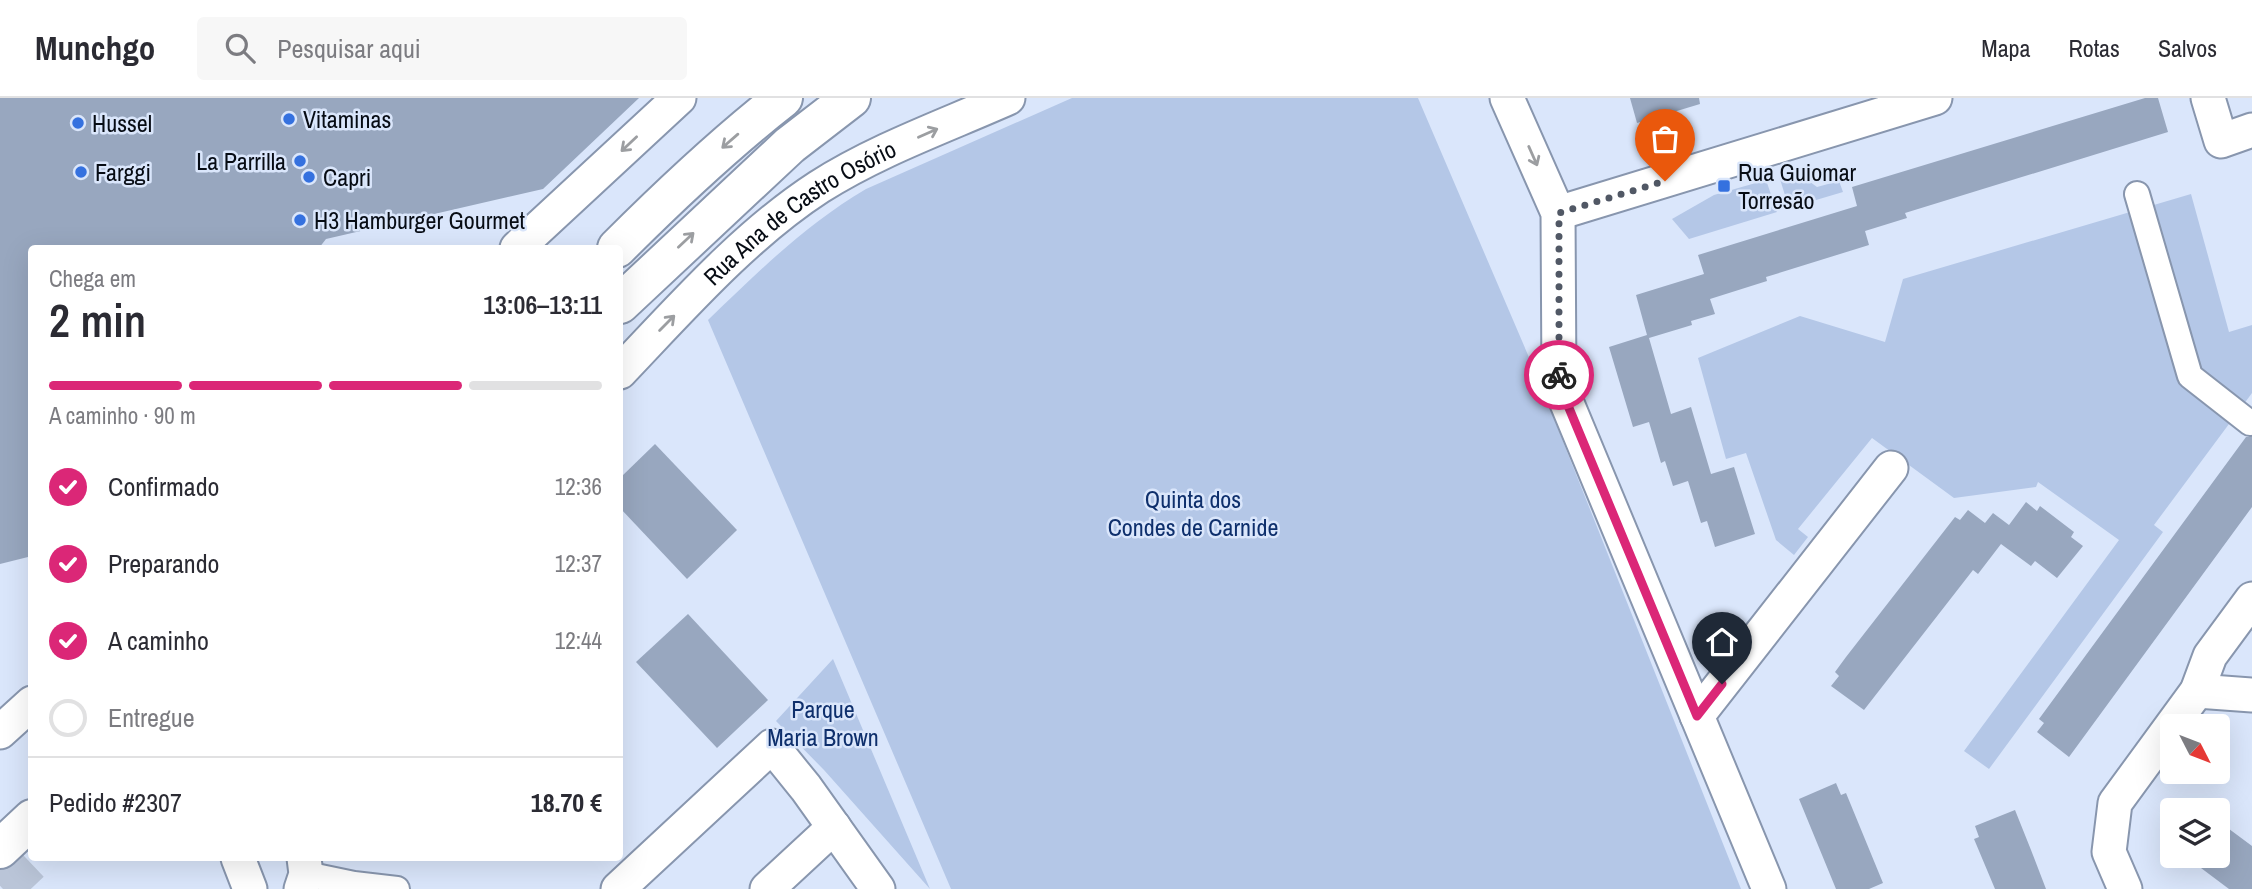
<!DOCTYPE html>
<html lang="pt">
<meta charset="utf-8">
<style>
:root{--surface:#fff;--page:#f7f7f7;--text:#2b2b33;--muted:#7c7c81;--line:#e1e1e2;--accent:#db2777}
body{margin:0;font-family:"Archivo Narrow",sans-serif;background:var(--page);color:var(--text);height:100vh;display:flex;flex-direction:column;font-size:26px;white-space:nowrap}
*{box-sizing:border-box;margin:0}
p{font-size:23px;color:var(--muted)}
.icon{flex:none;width:38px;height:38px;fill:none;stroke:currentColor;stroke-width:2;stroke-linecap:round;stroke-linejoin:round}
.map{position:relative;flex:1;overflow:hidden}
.side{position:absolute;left:28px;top:147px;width:595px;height:616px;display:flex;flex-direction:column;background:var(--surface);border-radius:7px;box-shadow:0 7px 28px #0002}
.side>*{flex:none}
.needle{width:46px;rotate:132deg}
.buttons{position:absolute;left:2160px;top:616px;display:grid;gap:14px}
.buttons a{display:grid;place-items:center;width:70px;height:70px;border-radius:7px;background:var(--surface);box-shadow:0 7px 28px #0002;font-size:35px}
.pin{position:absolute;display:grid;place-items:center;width:60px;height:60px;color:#fff;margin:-72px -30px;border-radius:50% 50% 50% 0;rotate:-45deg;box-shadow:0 0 7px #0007}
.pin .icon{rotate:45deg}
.courier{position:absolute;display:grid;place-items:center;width:70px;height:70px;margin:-35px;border:5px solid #db2777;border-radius:50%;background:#fff;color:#222;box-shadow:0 2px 9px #0007}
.headline em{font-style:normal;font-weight:600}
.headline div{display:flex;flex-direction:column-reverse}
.headline{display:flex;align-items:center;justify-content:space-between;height:119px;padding:0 21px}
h1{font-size:46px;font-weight:600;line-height:52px}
.bar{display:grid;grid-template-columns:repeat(4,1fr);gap:10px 7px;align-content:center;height:84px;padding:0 21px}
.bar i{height:9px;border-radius:5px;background:var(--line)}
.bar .current{background:var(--accent)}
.bar p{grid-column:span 4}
.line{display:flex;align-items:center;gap:18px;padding:0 21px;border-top:2px solid var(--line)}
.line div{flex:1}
ol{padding:0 21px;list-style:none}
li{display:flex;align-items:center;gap:21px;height:77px}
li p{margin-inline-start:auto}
li .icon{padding:7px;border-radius:50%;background:var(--accent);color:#fff;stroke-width:4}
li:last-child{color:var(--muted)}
li i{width:38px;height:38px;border:4px solid var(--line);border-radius:50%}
header{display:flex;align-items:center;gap:42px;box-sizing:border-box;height:98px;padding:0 35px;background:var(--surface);border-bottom:2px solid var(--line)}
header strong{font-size:33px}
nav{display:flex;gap:38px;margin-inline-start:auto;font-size:24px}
.search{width:490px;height:63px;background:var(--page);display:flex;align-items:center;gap:18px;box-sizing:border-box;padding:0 24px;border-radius:7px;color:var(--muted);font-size:26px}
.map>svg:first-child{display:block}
.green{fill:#b4c7e7}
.building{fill:#98a7bf}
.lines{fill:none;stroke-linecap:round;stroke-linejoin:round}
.secondary-tunnel{stroke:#bac5d8;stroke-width:38;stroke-dasharray:38 19;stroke-linecap:butt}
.pedestrian-casing{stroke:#8896ae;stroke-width:28}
.minor-casing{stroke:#8896ae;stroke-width:37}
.secondary-casing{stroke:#8896ae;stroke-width:42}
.pedestrian{stroke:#fff;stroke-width:24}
.minor{stroke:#fff;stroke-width:33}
.secondary{stroke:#fff;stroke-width:38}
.oneway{stroke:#9c9ea1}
.done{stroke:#515865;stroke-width:7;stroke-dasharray:0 12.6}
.route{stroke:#db2777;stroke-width:9}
.poi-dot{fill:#3571df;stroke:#dae6fb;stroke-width:2.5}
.labels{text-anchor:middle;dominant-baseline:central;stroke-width:5;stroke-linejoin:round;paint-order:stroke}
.poi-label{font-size:24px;fill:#070c14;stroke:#dae6fb;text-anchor:start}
.street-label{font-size:24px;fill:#070c14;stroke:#dae6fb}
.park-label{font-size:24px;fill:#0e2f6c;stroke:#dae6fb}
</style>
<header>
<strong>Munchgo</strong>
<div class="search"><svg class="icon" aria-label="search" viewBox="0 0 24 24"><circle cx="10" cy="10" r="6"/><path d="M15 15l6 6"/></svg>Pesquisar aqui</div>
<nav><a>Mapa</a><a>Rotas</a><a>Salvos</a></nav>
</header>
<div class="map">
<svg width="2252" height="791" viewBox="0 0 2252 791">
<rect width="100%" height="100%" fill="#dae6fb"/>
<g class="green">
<path d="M1072,0h346l119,278 204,513h-790l-243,-569c51,-49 97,-95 158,-131z"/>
<path d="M1795,73l22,16 22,-6 4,11 -54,16 -10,-32z"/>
<path d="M1766,82l11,32 -88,27 -17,-20 42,-24z"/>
<path d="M2191,96l38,138 23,-7v68l-98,132 9,7 -174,237 -25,-18 155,-211 -81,-58 -2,5 -82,11 -82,-60 -74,91 10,8 -14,18 -18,-15 -30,-87 -20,6 -28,-101 102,-42 85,26 18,-63z"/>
<path d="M833,561l97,230 -106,-119 -48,-49z"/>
</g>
<g class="building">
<path d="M0,0h639l-96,91 -217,50 -7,9h-287v308l-32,8z"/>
<path d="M1630,0h69l1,6 -63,19z"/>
<path d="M2145,0h13l10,34 -263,81 2,5 -42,13 4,14 -103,32 1,4 -57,18 5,15 -24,7 1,4 -43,13 22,76 20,-7 20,67 23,-7 21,67 -40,13 -8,-26 -6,2 -13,-42 -15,5 -8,-25 -4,2 -12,-41 -16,5 -24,-80 38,-12 -11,-40 68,-21 -6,-19 159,-49 -5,-19z"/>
<path d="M2246,339h6v70l-183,250 -32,-25 7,-9 -5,-4z"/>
<path d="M655,346l82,86 -50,49 -67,-71v-30z"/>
<path d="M2026,404l11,9 3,-5 34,26 -3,5 12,9 -26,32 -22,-17 -4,5 -30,-22 -23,30 -5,-4 -109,140 -33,-24 8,-10 -4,-4 11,-15 109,-140 5,3 8,-10 17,13 8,-10 16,12z"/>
<path d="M688,516l80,86 -51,48 -81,-86z"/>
<path d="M1836,685l5,12 5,-2 37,90 -14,6h-33l-37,-90z"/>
<path d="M2015,712l16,40 15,39h-51l-21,-50 5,-2 -4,-11z"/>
<path d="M2217,722l35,26v43h-23l-44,-33h32z"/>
</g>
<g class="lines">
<path class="secondary-tunnel" d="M3,791l33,-31"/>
<g class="pedestrian-casing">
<g id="pedestrian">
<path d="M2137,96l53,182 60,47"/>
<path d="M306,776l48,10 43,5"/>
</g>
</g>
<g class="minor-casing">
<g id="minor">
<path d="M1507,0l51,115 1,171 210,505"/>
<path d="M2208,0l13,43 31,-11"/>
<path d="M1558,115l377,-115"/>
<path d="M517,150l162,-150"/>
<path id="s1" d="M620,274c61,-64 125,-137 199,-185 58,-37 126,-61 189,-89"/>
<path d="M2197,593l55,4"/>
<path d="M1697,618l194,-248"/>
<path d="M0,634l32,-29"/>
<path d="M238,760l12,31"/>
<path d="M301,791l5,-15 -2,-16"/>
<path d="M618,791l154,-143 34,42 72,101"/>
<path d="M767,791l67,-62"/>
<path d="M2125,791l-16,-37 6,-49 82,-112 13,-35 42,-57"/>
</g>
</g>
<g class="secondary-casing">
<g id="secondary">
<path d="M617,150c53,-53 107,-104 166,-150"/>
<path d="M620,206l170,-159 61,-47"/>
<path d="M0,751l32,-30"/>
</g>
</g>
<use href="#pedestrian" class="pedestrian"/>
<use href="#minor" class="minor"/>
<use href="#secondary" class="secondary"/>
</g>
<defs><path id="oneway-shaft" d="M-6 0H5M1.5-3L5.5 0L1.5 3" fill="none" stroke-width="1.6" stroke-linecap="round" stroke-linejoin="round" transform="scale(1.75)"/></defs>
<g class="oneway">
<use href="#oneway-shaft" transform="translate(928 35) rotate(-24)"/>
<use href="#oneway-shaft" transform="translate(730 43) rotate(139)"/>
<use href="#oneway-shaft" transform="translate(629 46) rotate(137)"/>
<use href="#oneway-shaft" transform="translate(1533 58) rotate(66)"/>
<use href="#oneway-shaft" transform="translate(686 142) rotate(-43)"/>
<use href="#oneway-shaft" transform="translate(667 225) rotate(-45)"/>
</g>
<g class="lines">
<path class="done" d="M1559,277v-162l106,-32"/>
<path class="route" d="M1559,277v9l138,332 25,-32"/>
</g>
<g class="poi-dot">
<circle cx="289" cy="21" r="7"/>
<circle cx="78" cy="25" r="7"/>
<circle cx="300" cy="63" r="7"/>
<circle cx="81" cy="74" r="7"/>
<circle cx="309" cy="79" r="7"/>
<rect x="1717" y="81" width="14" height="14" rx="3.5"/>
<circle cx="300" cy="122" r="7"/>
</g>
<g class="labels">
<g class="poi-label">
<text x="303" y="21">Vitaminas</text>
<text x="92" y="25">Hussel</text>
<text x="286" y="63" text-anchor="end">La Parrilla</text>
<text x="95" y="74">Farggi</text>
<text x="1738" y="74">Rua Guiomar<tspan x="1738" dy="28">Torresão</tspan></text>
<text x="323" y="79">Capri</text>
<text x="314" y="122">H3 Hamburger Gourmet</text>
</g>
<g class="street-label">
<text stroke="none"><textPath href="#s1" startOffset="242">Rua Ana de Castro Osório</textPath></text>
</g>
<g class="park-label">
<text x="1193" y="401">Quinta dos<tspan x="1193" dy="28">Condes de Carnide</tspan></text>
<text x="823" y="611">Parque<tspan x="823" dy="28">Maria Brown</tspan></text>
</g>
</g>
</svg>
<div class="buttons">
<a><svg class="needle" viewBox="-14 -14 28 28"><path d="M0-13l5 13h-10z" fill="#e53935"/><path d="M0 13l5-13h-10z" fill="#7c7c81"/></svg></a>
<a><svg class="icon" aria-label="layers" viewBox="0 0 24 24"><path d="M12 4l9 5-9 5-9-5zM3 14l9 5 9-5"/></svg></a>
</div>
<div class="pin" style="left:1665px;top:83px;background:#ea580c"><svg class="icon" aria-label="bag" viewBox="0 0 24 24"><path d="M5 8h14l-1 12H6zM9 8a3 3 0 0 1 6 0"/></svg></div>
<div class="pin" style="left:1722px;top:586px;background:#1f2937"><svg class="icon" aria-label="home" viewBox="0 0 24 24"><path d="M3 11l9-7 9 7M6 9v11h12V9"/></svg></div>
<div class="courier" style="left:1559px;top:277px"><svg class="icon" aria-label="bike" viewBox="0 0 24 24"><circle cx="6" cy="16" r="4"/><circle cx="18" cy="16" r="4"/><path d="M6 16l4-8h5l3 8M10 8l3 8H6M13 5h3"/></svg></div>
<section class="side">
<div class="headline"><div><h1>2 min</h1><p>Chega em</p></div><em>13:06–13:11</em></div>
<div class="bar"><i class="current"></i><i class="current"></i><i class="current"></i><i></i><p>A caminho · 90 m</p></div>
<ol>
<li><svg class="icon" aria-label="check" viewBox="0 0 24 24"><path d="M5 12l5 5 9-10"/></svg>Confirmado<p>12:36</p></li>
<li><svg class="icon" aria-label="check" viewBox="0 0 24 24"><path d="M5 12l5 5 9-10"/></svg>Preparando<p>12:37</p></li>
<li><svg class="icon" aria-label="check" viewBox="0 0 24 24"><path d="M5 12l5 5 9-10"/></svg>A caminho<p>12:44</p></li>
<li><i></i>Entregue</li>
</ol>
<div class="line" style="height:91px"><div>Pedido #2307</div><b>18.70 €</b></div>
</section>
</div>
